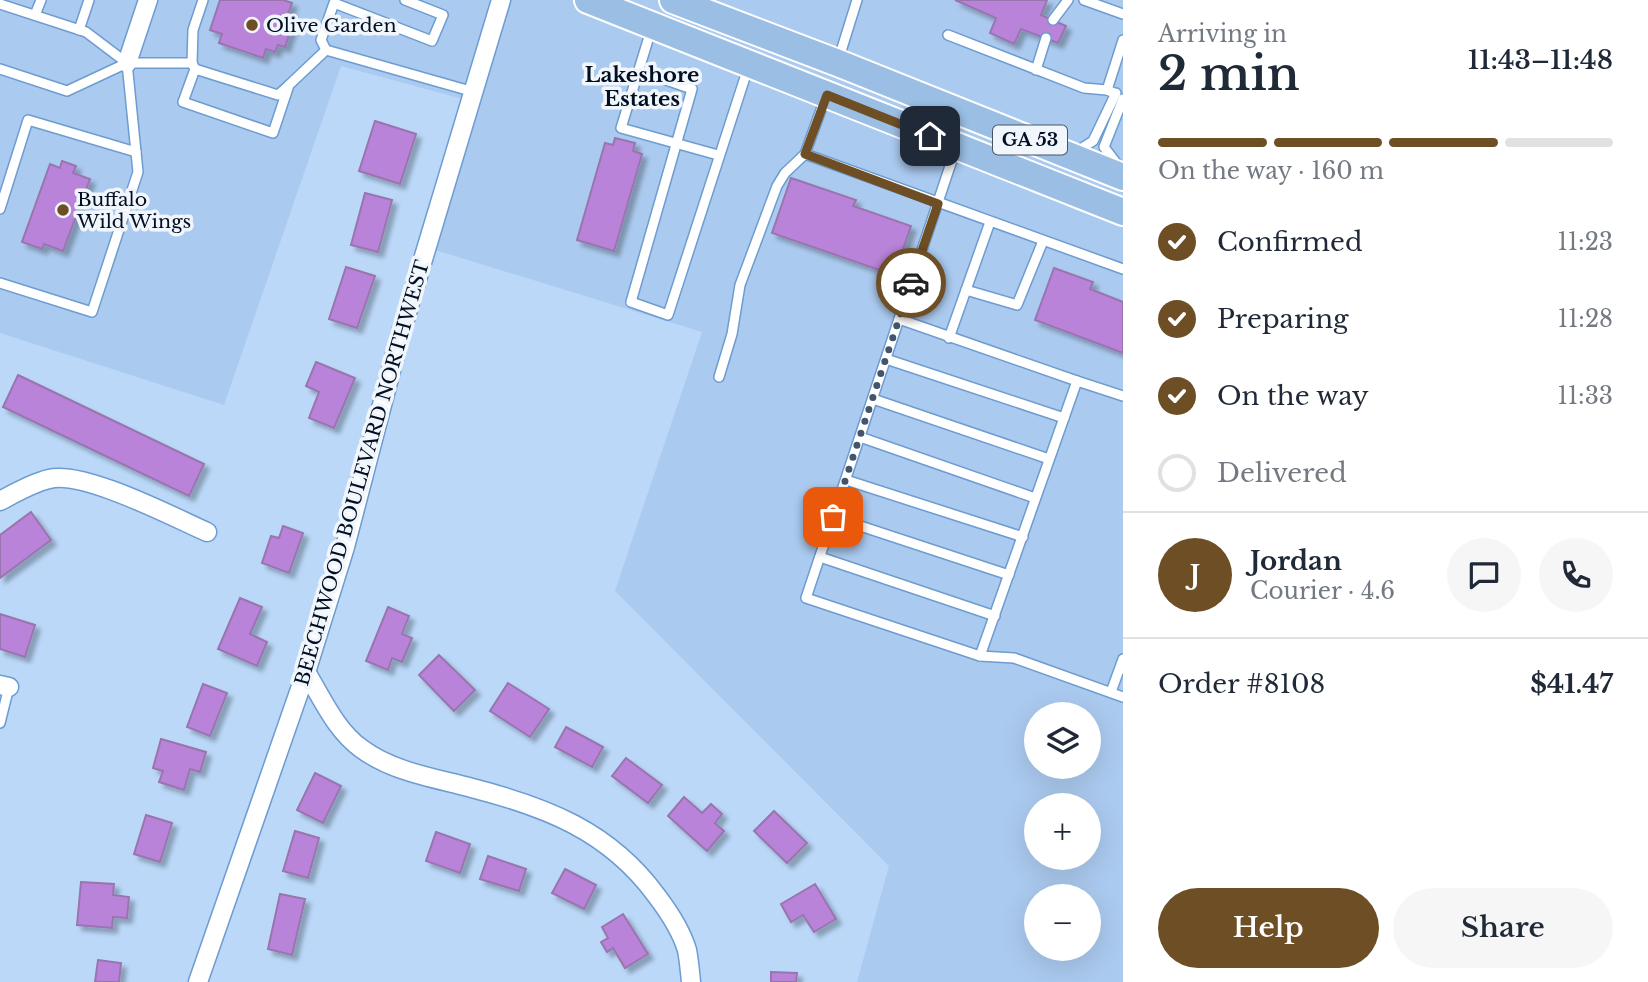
<!DOCTYPE html>
<meta charset="utf-8">
<style>
:root{--surface:#fff;--page:#f6f6f7;--text:#1f2937;--muted:#747a83;--line:#e0e1e3;--accent:#6e4e24}
body{margin:0;font-family:"Libre Baskerville",serif;background:var(--page);color:var(--text);height:100vh;display:flex;flex-direction:column;font-size:26px;white-space:nowrap}
*{box-sizing:border-box;margin:0}
p{font-size:23px;color:var(--muted)}
.icon{flex:none;width:38px;height:38px;fill:none;stroke:currentColor;stroke-width:2;stroke-linecap:round;stroke-linejoin:round}
.map{position:relative;flex:1;overflow:hidden}
.side{display:flex;flex-direction:column;background:var(--surface);width:525px}
.side>*{flex:none}
.tools{position:absolute;left:1024px;top:702px;display:grid;gap:14px}
.tools a{display:grid;place-items:center;width:77px;height:77px;border-radius:50%;background:var(--surface);box-shadow:0 7px 28px #0002;font-size:35px}
.pin{position:absolute;display:grid;place-items:center;width:60px;height:60px;color:#fff;margin:-30px;border-radius:14px;box-shadow:0 4px 10px #0006}
.courier{position:absolute;display:grid;place-items:center;width:70px;height:70px;margin:-35px;border:5px solid #6e4e24;border-radius:50%;background:#fff;color:#222;box-shadow:0 2px 9px #0007}
.summary em{font-style:normal;font-weight:600}
.summary div{display:flex;flex-direction:column-reverse}
.summary{display:flex;align-items:center;justify-content:space-between;height:119px;padding:0 35px}
h1{font-size:46px;font-weight:600;line-height:52px}
.bar{display:grid;grid-template-columns:repeat(4,1fr);gap:10px 7px;align-content:center;height:84px;padding:0 35px}
.bar i{height:9px;border-radius:5px;background:var(--line)}
.bar .current{background:var(--accent)}
.bar p{grid-column:span 4}
.line{display:flex;align-items:center;gap:18px;padding:0 35px;border-top:2px solid var(--line)}
.line div{flex:1}
.round{display:grid;place-items:center;flex:none;width:74px;height:74px;border-radius:37px;background:var(--page)}
ol{padding:0 35px;list-style:none}
li{display:flex;align-items:center;gap:21px;height:77px}
li p{margin-inline-start:auto}
li .icon{padding:7px;border-radius:50%;background:var(--accent);color:#fff;stroke-width:4}
li:last-child{color:var(--muted)}
li i{width:38px;height:38px;border:4px solid var(--line);border-radius:50%}
.cta{display:flex;gap:14px;margin-top:auto;padding:14px 35px}
.cta a{flex:1;height:80px;border-radius:42px;background:var(--accent);color:#fff;font-size:28px;font-weight:600;line-height:80px;text-align:center}
.cta a+a{background:var(--page);color:var(--text)}
main{display:flex;flex:1;min-height:0}
.map>svg:first-child{display:block}
.built{fill:#abcaef;fill-rule:evenodd}
.building{fill:#b883d9;stroke:#9975af;stroke-width:2;filter:url(#shadow)}
.lines{fill:none;stroke-linecap:round;stroke-linejoin:round}
.lane-casing{stroke:#6d9cd0;stroke-width:12}
.street-casing{stroke:#6d9cd0;stroke-width:21}
.primary-casing{stroke:#fff;stroke-width:30}
.lane{stroke:#fff;stroke-width:9}
.street{stroke:#fff;stroke-width:18}
.primary{stroke:#9bbee4;stroke-width:26}
.done{stroke:#42556d;stroke-width:7;stroke-dasharray:0 12.6}
.route{stroke:#6e4e24;stroke-width:9}
.poi-dot{fill:#6e4e24;stroke:#f1f6fc;stroke-width:2.5}
.labels{text-anchor:middle;dominant-baseline:central;stroke-width:7;stroke-linejoin:round;paint-order:stroke}
.shield{fill:#f1f6fc;stroke:#495463;stroke-width:2}
.shield-label{font-size:18px;font-weight:bold;fill:#010f22}
.poi-label{font-size:19px;fill:#010f22;stroke:#f1f6fc;text-anchor:start}
.street-label{font-size:19px;fill:#010f22;stroke:#f1f6fc}
.neighbourhood-label{font-size:21px;font-weight:bold;fill:#010f22;stroke:#f1f6fc}
</style>
<main>
<div class="map">
<svg width="1123" height="982" viewBox="0 0 1123 982">
<defs>
<filter id="shadow"><feDropShadow dx="5" dy="5" stdDeviation="2" flood-color="#0004"/></filter>
</defs>
<rect width="100%" height="100%" fill="#bbd8f9"/>
<path class="built" d="M0,0h1123v982h-266l32,-116 -274,-275 87,-259 -270,-83 42,-147 -133,-36 -117,339 -224,-72zM1036,714h52v52h-52zM1036,805h52v53h-52zM1036,896h52v52h-52z"/>
<g class="building">
<path d="M220,0h63l9,3 -5,14 7,3 -9,27 -7,-2 -3,7 -9,-3 -3,9 -44,-15 3,-9 -12,-4z"/>
<path d="M955,0h92l-6,15 25,11 -8,17 -37,-14 -7,15 -24,-11 6,-15z"/>
<path d="M375,121l41,13 -16,50 -41,-13z"/>
<path d="M615,138l20,5 -2,8 9,3 -28,97 -37,-11 28,-97 8,2z"/>
<path d="M62,161l14,5 -3,7 17,6 -27,72 -19,-7 -2,5 -20,-7 28,-78 10,4z"/>
<path d="M791,178l65,22 -3,6 58,20 -17,49 -122,-42z"/>
<path d="M365,193l27,7 -14,52 -27,-7z"/>
<path d="M346,267l29,9 -18,52 -28,-9z"/>
<path d="M1054,268l39,14 -3,7 33,13v51l-88,-33z"/>
<path d="M316,362l39,16 -21,50 -25,-10 10,-26 -13,-6z"/>
<path d="M18,375l186,89 -15,32 -186,-89z"/>
<path d="M31,512l20,28 -51,38v-43z"/>
<path d="M283,526l20,7 -14,40 -27,-10 9,-27 8,2z"/>
<path d="M240,598l22,9 -12,27 17,8 -10,24 -39,-17z"/>
<path d="M388,607l21,9 -7,18 10,4 -10,24 -10,-4 -4,12 -22,-9z"/>
<path d="M0,614l35,11 -10,32 -25,-8z"/>
<path d="M439,655l36,35 -21,21 -35,-36z"/>
<path d="M508,683l41,26 -19,28 -40,-26z"/>
<path d="M203,684l24,9 -17,43 -23,-9z"/>
<path d="M566,727l37,20 -11,20 -37,-20z"/>
<path d="M161,739l45,13 -6,20 -10,-3 -6,21 -25,-8 4,-11 -10,-3z"/>
<path d="M626,758l36,27 -14,18 -36,-27z"/>
<path d="M315,773l26,13 -18,37 -26,-13z"/>
<path d="M684,797l18,16 9,-9 11,10 -7,9 9,8 -17,20 -39,-35z"/>
<path d="M774,811l33,32 -20,20 -33,-32z"/>
<path d="M146,815l26,8 -12,39 -26,-8z"/>
<path d="M295,831l24,7 -11,40 -25,-7z"/>
<path d="M436,832l34,12 -10,29 -34,-12z"/>
<path d="M488,856l38,13 -7,22 -39,-12z"/>
<path d="M565,869l31,16 -12,24 -32,-16z"/>
<path d="M81,882l33,2 -1,11 16,2 -2,21 -14,-1 -1,11 -35,-3z"/>
<path d="M815,884l21,35 -22,13 -11,-17 -12,7 -10,-18z"/>
<path d="M280,894l25,5 -13,56 -24,-6z"/>
<path d="M623,914l25,40 -23,14 -12,-20 -6,4 -6,-10 7,-4 -6,-11z"/>
<path d="M98,960l23,3 -2,19h-24z"/>
<path d="M771,972l26,1 -1,9h-25z"/>
</g>
<g class="lines">
<g class="lane-casing">
<g id="lane">
<path d="M405,0l38,15 -11,26 -98,-38 -13,37 5,10 148,42"/>
<path d="M1084,0l39,14"/>
<path d="M0,4l86,28 41,31 11,109 -46,140 -92,-29"/>
<path d="M35,15l6,-15"/>
<path d="M1053,20l15,-20"/>
<path d="M652,27l-31,101 97,27"/>
<path d="M79,30l10,-30"/>
<path d="M948,35l136,53 23,2"/>
<path d="M838,61l19,-61"/>
<path d="M192,63l3,6 -12,33 90,31 16,-48 37,-35"/>
<path d="M0,69l67,22 60,-28h65l1,-33 10,-30"/>
<path d="M195,69l83,26 10,-9"/>
<path d="M1036,70l10,-32"/>
<path d="M640,71l52,18 -61,213 37,13 81,-250"/>
<path d="M1112,92l-5,-2 16,-50"/>
<path d="M826,96l-21,58 318,115"/>
<path d="M956,148l-150,450 174,58 34,2 109,39"/>
<path d="M1074,153l19,-12 23,-48"/>
<path d="M1120,168l-16,-21 19,-48"/>
<path d="M0,209l28,-89 108,32"/>
<path d="M966,290l51,15 26,-64"/>
<path d="M899,319l178,62 -97,275"/>
<path d="M949,338l41,-116"/>
<path d="M886,359l178,59"/>
<path d="M719,377l13,-43 8,-49 37,-99 8,-13 20,-19"/>
<path d="M1077,381l46,15"/>
<path d="M873,399l176,60"/>
<path d="M860,437l175,61"/>
<path d="M846,480l177,57"/>
<path d="M833,517l176,58"/>
<path d="M820,557l175,59"/>
<path d="M1111,692l12,-33"/>
<path d="M0,723l9,-36"/>
</g>
</g>
<g class="street-casing">
<g id="street">
<path d="M127,63l21,-63"/>
<path d="M0,501c15,-8 32,-18 49,-22 34,-9 124,38 158,53"/>
<path d="M306,672c16,26 30,59 56,77 31,23 73,29 110,39 74,19 137,43 184,107 13,17 25,35 31,55 2,10 3,22 4,32"/>
<path d="M0,685l9,2"/>
<path d="M198,982l108,-310 39,-125 55,-211 101,-336"/>
</g>
</g>
<g class="primary-casing">
<g id="primary">
<path d="M588,0l535,212"/>
<path d="M673,0l165,63 285,114"/>
</g>
</g>
<use href="#lane" class="lane"/>
<use href="#street" class="street"/>
<use href="#primary" class="primary"/>
</g>
<g class="lines">
<path class="done" d="M833,517l78,-234"/>
<path class="route" d="M911,283l27,-79 -133,-50 22,-59 103,41"/>
</g>
<g class="poi-dot">
<circle cx="252" cy="25" r="7"/>
<circle cx="63" cy="210" r="7"/>
</g>
<g class="labels">
<rect class="shield" x="993" y="125.5" width="74" height="29" rx="5"/>
<g class="shield-label">
<text x="1030" y="140">GA 53</text>
</g>
<g class="poi-label">
<text x="266" y="25">Olive Garden</text>
<text x="77" y="199">Buffalo<tspan x="77" dy="22">Wild Wings</tspan></text>
</g>
<g class="street-label">
<text transform="translate(362 473) rotate(-74)">BEECHWOOD BOULEVARD NORTHWEST</text>
</g>
<g class="neighbourhood-label">
<text x="642" y="75">Lakeshore<tspan x="642" dy="24">Estates</tspan></text>
</g>
</g>
</svg>
<div class="tools">
<a><svg class="icon" aria-label="layers" viewBox="0 0 24 24"><path d="M12 4l9 5-9 5-9-5zM3 14l9 5 9-5"/></svg></a>
<a>+</a>
<a>−</a>
</div>
<div class="pin" style="left:833px;top:517px;background:#ea580c"><svg class="icon" aria-label="bag" viewBox="0 0 24 24"><path d="M5 8h14l-1 12H6zM9 8a3 3 0 0 1 6 0"/></svg></div>
<div class="pin" style="left:930px;top:136px;background:#1f2937"><svg class="icon" aria-label="home" viewBox="0 0 24 24"><path d="M3 11l9-7 9 7M6 9v11h12V9"/></svg></div>
<div class="courier" style="left:911px;top:283px"><svg class="icon" aria-label="car" viewBox="0 0 24 24"><path d="M5 17H2v-5l4-1 3-4h7l3 4 3 1v5h-3M9 17h6M6 11h13"/><circle cx="7" cy="17" r="2"/><circle cx="17" cy="17" r="2"/></svg></div>
</div>
<section class="side">
<div class="summary"><div><h1>2 min</h1><p>Arriving in</p></div><em>11:43–11:48</em></div>
<div class="bar"><i class="current"></i><i class="current"></i><i class="current"></i><i></i><p>On the way · 160 m</p></div>
<ol>
<li><svg class="icon" aria-label="check" viewBox="0 0 24 24"><path d="M5 12l5 5 9-10"/></svg>Confirmed<p>11:23</p></li>
<li><svg class="icon" aria-label="check" viewBox="0 0 24 24"><path d="M5 12l5 5 9-10"/></svg>Preparing<p>11:28</p></li>
<li><svg class="icon" aria-label="check" viewBox="0 0 24 24"><path d="M5 12l5 5 9-10"/></svg>On the way<p>11:33</p></li>
<li><i></i>Delivered</li>
</ol>
<div class="line" style="height:126px"><b class="round" style="background:var(--accent);color:#fff">J</b><div><b>Jordan</b><p>Courier · 4.6</p></div><a class="round"><svg class="icon" aria-label="chat" viewBox="0 0 24 24"><path d="M4 5h16v11H9l-5 4z"/></svg></a><a class="round"><svg class="icon" aria-label="phone" viewBox="0 0 24 24"><path d="M5 4h4l2 5-3 2q2 4 5 5l2-3 5 2v4C11 20 4 13 5 4z"/></svg></a></div>
<div class="line" style="height:91px"><div>Order #8108</div><b>$41.47</b></div>
<div class="cta"><a>Help</a><a>Share</a></div>
</section>
</main>
